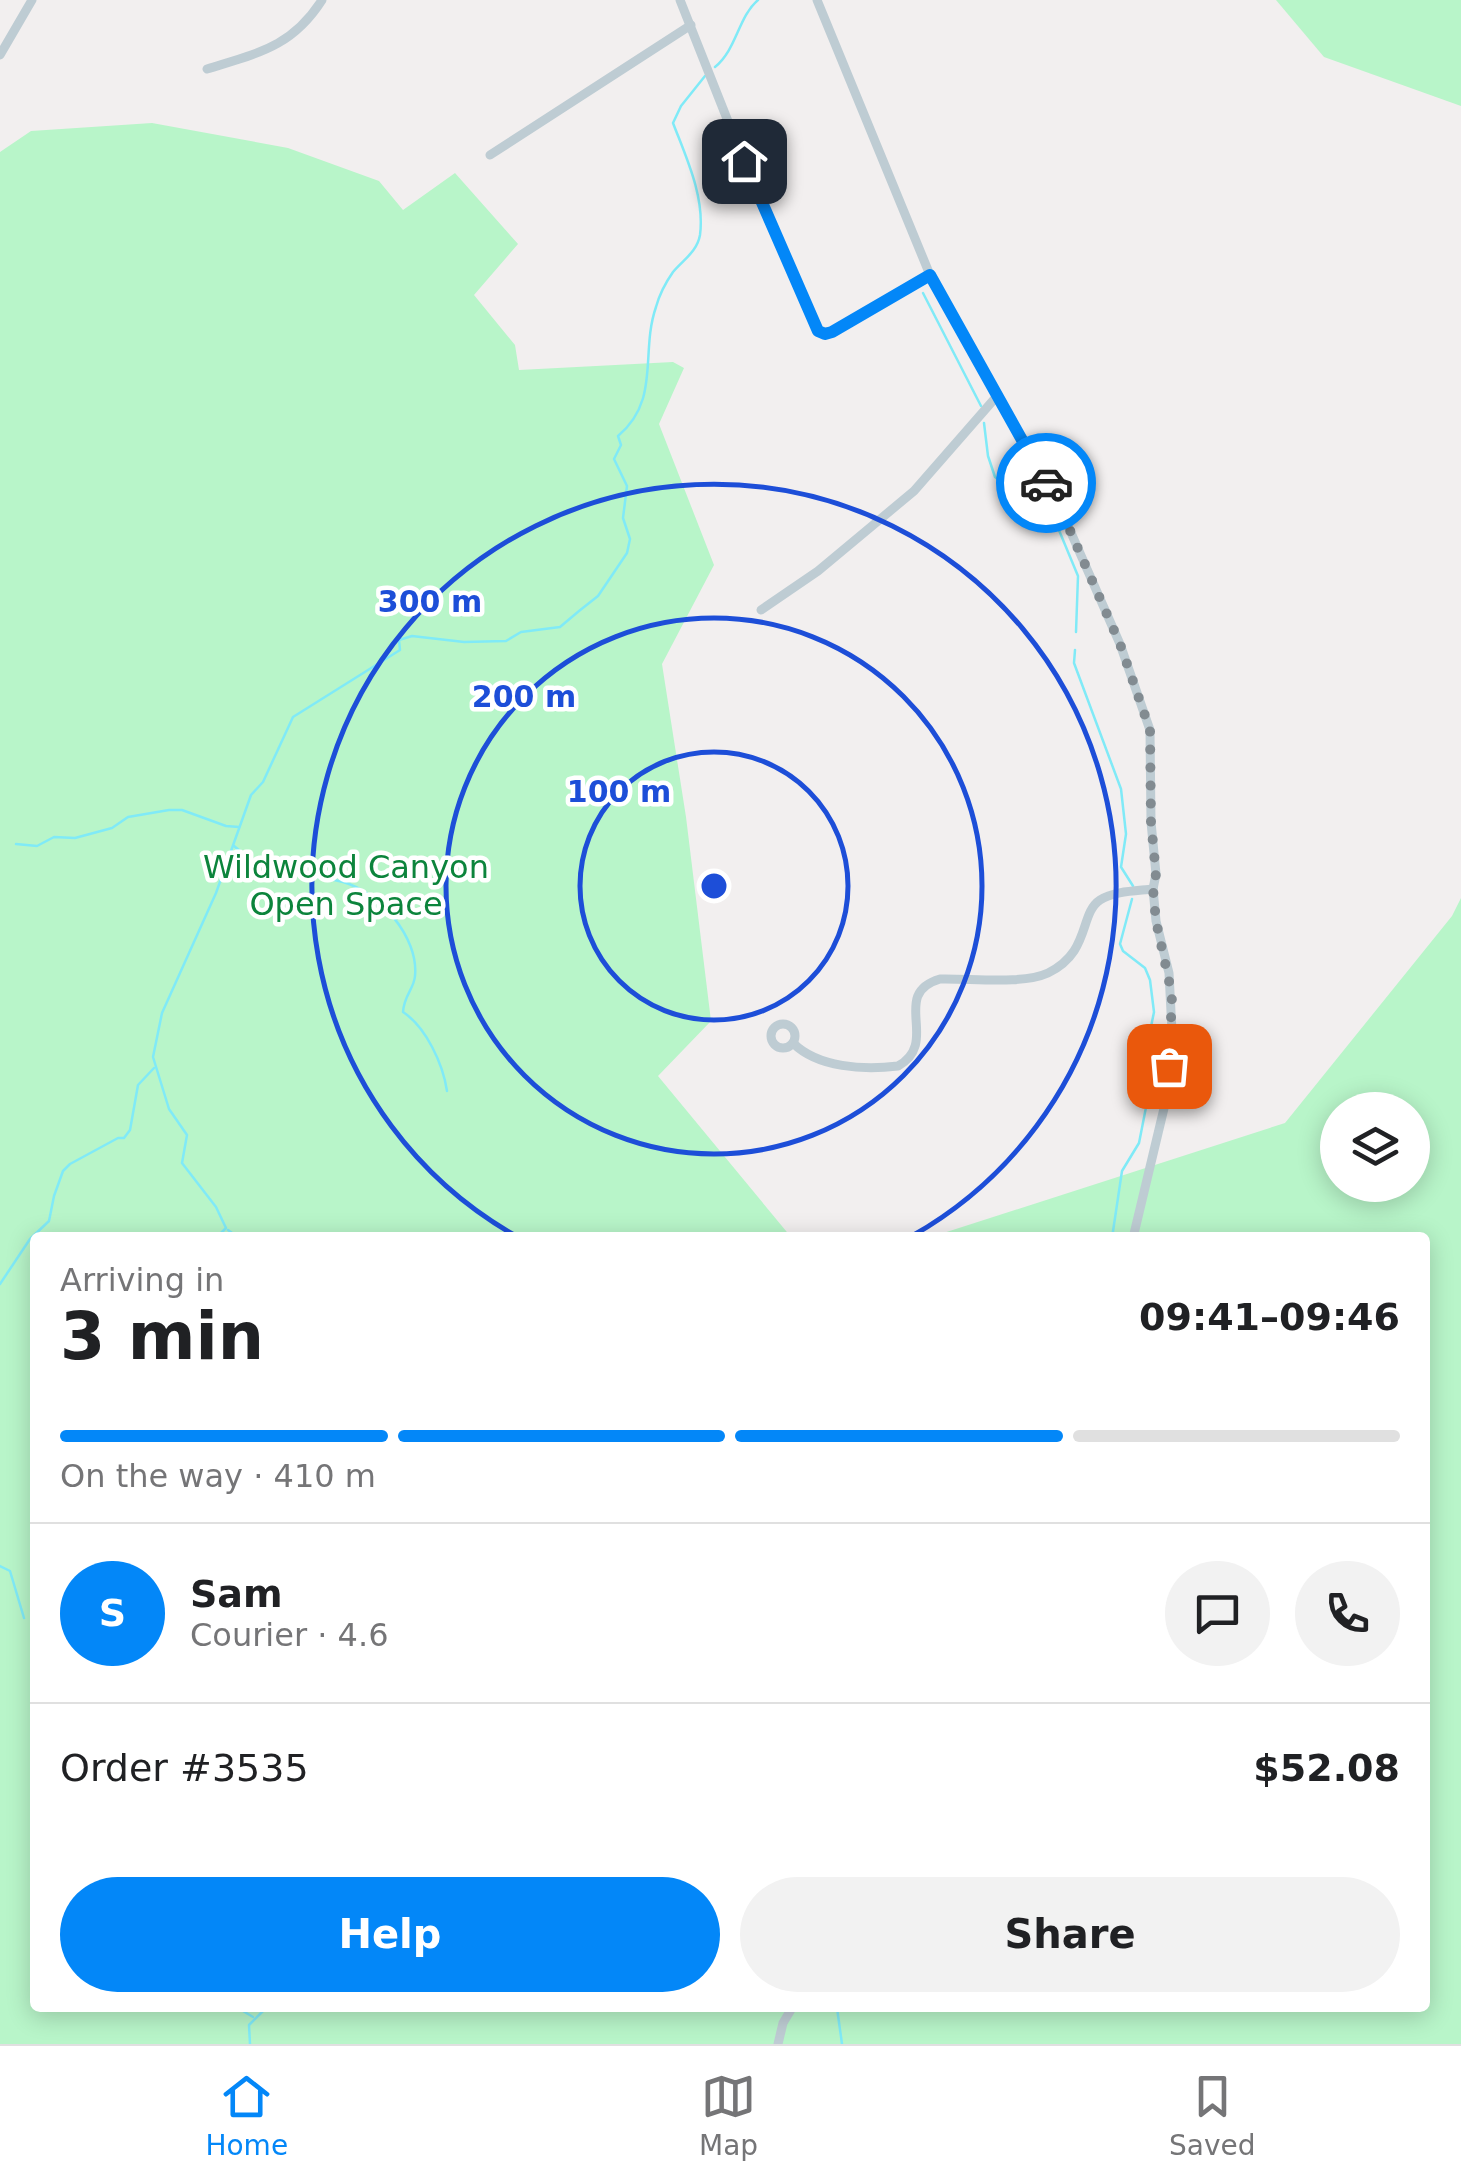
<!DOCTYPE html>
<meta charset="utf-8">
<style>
:root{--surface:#fff;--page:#f2f2f2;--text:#202124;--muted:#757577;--line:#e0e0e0;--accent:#0387f8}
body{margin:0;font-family:"DejaVu Sans",sans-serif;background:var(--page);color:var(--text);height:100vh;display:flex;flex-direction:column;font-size:38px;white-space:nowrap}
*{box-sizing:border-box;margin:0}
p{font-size:32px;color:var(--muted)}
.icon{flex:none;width:55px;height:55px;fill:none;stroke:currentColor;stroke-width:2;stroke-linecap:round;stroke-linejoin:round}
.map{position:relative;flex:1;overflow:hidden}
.sheet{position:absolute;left:30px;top:1232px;width:1400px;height:780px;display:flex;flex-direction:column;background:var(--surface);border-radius:10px;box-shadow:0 5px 25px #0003}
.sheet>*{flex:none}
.fabs{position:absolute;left:1320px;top:1092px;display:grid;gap:20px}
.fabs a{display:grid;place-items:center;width:110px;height:110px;border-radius:50%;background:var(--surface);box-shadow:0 5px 25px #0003;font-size:50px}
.pin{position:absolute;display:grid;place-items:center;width:85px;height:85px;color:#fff;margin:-42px;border-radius:20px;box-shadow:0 5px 15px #0006}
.courier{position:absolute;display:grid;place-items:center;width:100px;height:100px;margin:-50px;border:8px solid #0387f8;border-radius:50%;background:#fff;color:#222;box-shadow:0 2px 12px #0007}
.summary em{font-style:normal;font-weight:600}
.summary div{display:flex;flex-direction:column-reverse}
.summary{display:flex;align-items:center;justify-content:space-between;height:170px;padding:0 30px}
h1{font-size:65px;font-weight:600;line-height:75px}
.bar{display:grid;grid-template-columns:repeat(4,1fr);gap:15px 10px;align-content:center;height:120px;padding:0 30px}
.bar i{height:12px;border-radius:8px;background:var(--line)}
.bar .on{background:var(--accent)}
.bar p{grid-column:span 4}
.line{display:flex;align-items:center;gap:25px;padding:0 30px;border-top:2px solid var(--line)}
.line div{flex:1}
.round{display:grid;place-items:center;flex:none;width:105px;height:105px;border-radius:52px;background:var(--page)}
.button{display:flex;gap:20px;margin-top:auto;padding:20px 30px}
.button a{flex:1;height:115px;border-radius:60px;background:var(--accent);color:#fff;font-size:40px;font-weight:600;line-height:115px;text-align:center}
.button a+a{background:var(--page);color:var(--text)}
.menu{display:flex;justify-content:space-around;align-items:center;height:140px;border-top:2px solid var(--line);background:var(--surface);font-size:28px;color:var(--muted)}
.menu a{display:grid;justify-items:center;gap:5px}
.menu .on{color:var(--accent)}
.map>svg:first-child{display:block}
.green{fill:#b8f5c9;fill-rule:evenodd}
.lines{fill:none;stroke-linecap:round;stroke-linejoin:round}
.stream{stroke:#80eaf7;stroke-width:2.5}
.minor{stroke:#beccd3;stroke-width:9}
.done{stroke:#828b91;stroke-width:10;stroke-dasharray:0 18}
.route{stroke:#0387f8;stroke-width:12}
.ring{fill:none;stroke:#1d4ed8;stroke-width:5}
.labels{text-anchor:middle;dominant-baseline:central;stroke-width:9;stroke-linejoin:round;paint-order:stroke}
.park-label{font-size:32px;fill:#0c843c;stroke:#fff}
.centre{fill:#1d4ed8;stroke:#fff;stroke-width:5}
.ring-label{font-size:30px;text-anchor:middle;font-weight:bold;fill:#1d4ed8;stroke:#fff;stroke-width:9;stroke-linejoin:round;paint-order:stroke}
</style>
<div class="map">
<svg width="1461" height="2044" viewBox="0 0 1461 2044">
<rect width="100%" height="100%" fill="#f2efef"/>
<g class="green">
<path d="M1276,0h185v106l-137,-49z"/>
<path d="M152,123l136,25 91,33 24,29 52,-37 63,71 -44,51 41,50 4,25 154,-8 11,6 -25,56 55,141 -52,99 24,153 25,204 -53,55 133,161 -756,1v770h1390v-770l-494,-1 354,-114 167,-207 9,-18v1146h-1461v-1892l31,-21zM1338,1110h74v75h-74z"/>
</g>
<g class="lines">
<g class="stream">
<path d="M715,67c22,-18 23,-50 43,-67"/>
<path d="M923,293l58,113"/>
<path d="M984,423l4,33 7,21 61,46 22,53 -2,56"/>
<path d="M1075,650l-1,13 47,126 5,45 -5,33 12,19"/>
<path d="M16,844l21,2 17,-9 21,1 37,-10 16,-11 41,-7h13l44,16 13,1"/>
<path d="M234,846c36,33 65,24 109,36 36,10 76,55 72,94 -1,13 -11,19 -12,36 23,15 40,52 44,79"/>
<path d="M228,1230l11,8"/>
<path d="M216,1238l10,-10 -10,-21 -34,-44 5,-28 -18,-26 -16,-52 9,-44 54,-120 35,-98 12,-13 30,-65 107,-67 -1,-10 13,-4 52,6 42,-1 15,-9 39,-5 19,-16 19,-15 29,-43 3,-14 -7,-21 4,-32 -13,-27 7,-14 -3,-9c43,-36 22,-83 38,-129 3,-11 10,-25 17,-35 10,-12 24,-20 27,-37 5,-38 -14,-78 -27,-112l8,-17 24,-30"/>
<path d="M1112,1238l10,-67 17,-28 10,-51 -5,-31 10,-49 -4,-32 -5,-12 -22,-17 -3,-7 12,-45"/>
<path d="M0,1284l30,-45 19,-18 5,-25 9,-25 7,-7 48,-26h6l6,-8 8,-45 16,-17"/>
<path d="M0,1566l10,5 14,47"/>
<path d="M238,2008l15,9"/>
<path d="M837,2008l5,36"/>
<path d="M250,2044l-1,-19 17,-17"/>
</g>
<g class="minor">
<path d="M680,0l76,192 63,139 13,1 98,-57"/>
<path d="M817,0l113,275 131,235 59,134 30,86 1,92 5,52 -3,15 3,32 13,52 3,58 -6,69 -33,138"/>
<path d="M0,55l32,-55"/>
<path d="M207,69c51,-16 85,-22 115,-69"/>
<path d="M490,155l201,-130"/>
<path d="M761,610l57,-39 96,-80 83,-95"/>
<circle cx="783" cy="1036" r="12"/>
<path d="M793,1043c25,25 71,27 105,23 43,-24 -9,-72 42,-87 30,-1 82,6 108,-6 43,-21 31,-59 52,-73 14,-9 37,-9 53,-11"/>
<path d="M778,2044l5,-21 9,-15"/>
</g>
</g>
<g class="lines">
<path class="done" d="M1046,483l15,27 59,134 30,86 1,92 5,52 -3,15 3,32 16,74 -3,71"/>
<path class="route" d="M744,161l74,170 7,3 7,-2 98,-57 116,208"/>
</g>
<g class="ring">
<circle cx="714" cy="886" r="134"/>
<circle cx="714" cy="886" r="268"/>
<path d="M516 1236A402 402 0 1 1 912 1236"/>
</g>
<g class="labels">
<g class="park-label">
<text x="346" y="867">Wildwood Canyon<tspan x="346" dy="37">Open Space</tspan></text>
</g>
</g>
<circle cx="714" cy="886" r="15" class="centre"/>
<g class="ring-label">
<text x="430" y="612">300 m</text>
<text x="524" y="707">200 m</text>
<text x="619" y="802">100 m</text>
</g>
</svg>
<div class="fabs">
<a><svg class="icon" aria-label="layers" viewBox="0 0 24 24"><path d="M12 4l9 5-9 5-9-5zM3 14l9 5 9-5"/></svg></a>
</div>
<div class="pin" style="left:1169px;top:1066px;background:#ea580c"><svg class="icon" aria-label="bag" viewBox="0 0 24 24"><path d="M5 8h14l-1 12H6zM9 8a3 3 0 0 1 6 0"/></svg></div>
<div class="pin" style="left:744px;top:161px;background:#1f2937"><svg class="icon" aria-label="home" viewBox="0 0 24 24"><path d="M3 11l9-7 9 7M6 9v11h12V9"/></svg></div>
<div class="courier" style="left:1046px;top:483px"><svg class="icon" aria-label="car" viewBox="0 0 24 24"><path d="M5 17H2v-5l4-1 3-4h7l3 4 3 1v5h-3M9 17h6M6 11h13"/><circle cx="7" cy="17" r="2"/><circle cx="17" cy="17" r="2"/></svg></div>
<section class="sheet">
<div class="summary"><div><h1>3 min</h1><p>Arriving in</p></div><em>09:41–09:46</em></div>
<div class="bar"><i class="on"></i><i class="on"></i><i class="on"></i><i></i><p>On the way · 410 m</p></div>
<div class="line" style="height:180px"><b class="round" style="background:var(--accent);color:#fff">S</b><div><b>Sam</b><p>Courier · 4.6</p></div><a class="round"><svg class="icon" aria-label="chat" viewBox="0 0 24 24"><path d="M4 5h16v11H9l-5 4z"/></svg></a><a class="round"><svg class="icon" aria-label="phone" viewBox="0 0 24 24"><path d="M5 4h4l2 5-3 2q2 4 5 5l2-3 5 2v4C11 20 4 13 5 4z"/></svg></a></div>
<div class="line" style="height:130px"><div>Order #3535</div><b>$52.08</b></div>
<div class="button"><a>Help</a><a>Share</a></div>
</section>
</div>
<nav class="menu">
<a class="on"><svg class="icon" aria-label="home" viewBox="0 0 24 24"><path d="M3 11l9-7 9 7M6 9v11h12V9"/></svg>Home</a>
<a><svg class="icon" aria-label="map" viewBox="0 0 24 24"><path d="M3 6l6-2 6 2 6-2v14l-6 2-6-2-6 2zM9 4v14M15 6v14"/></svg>Map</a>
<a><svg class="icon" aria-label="saved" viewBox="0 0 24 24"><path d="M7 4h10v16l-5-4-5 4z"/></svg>Saved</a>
</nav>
